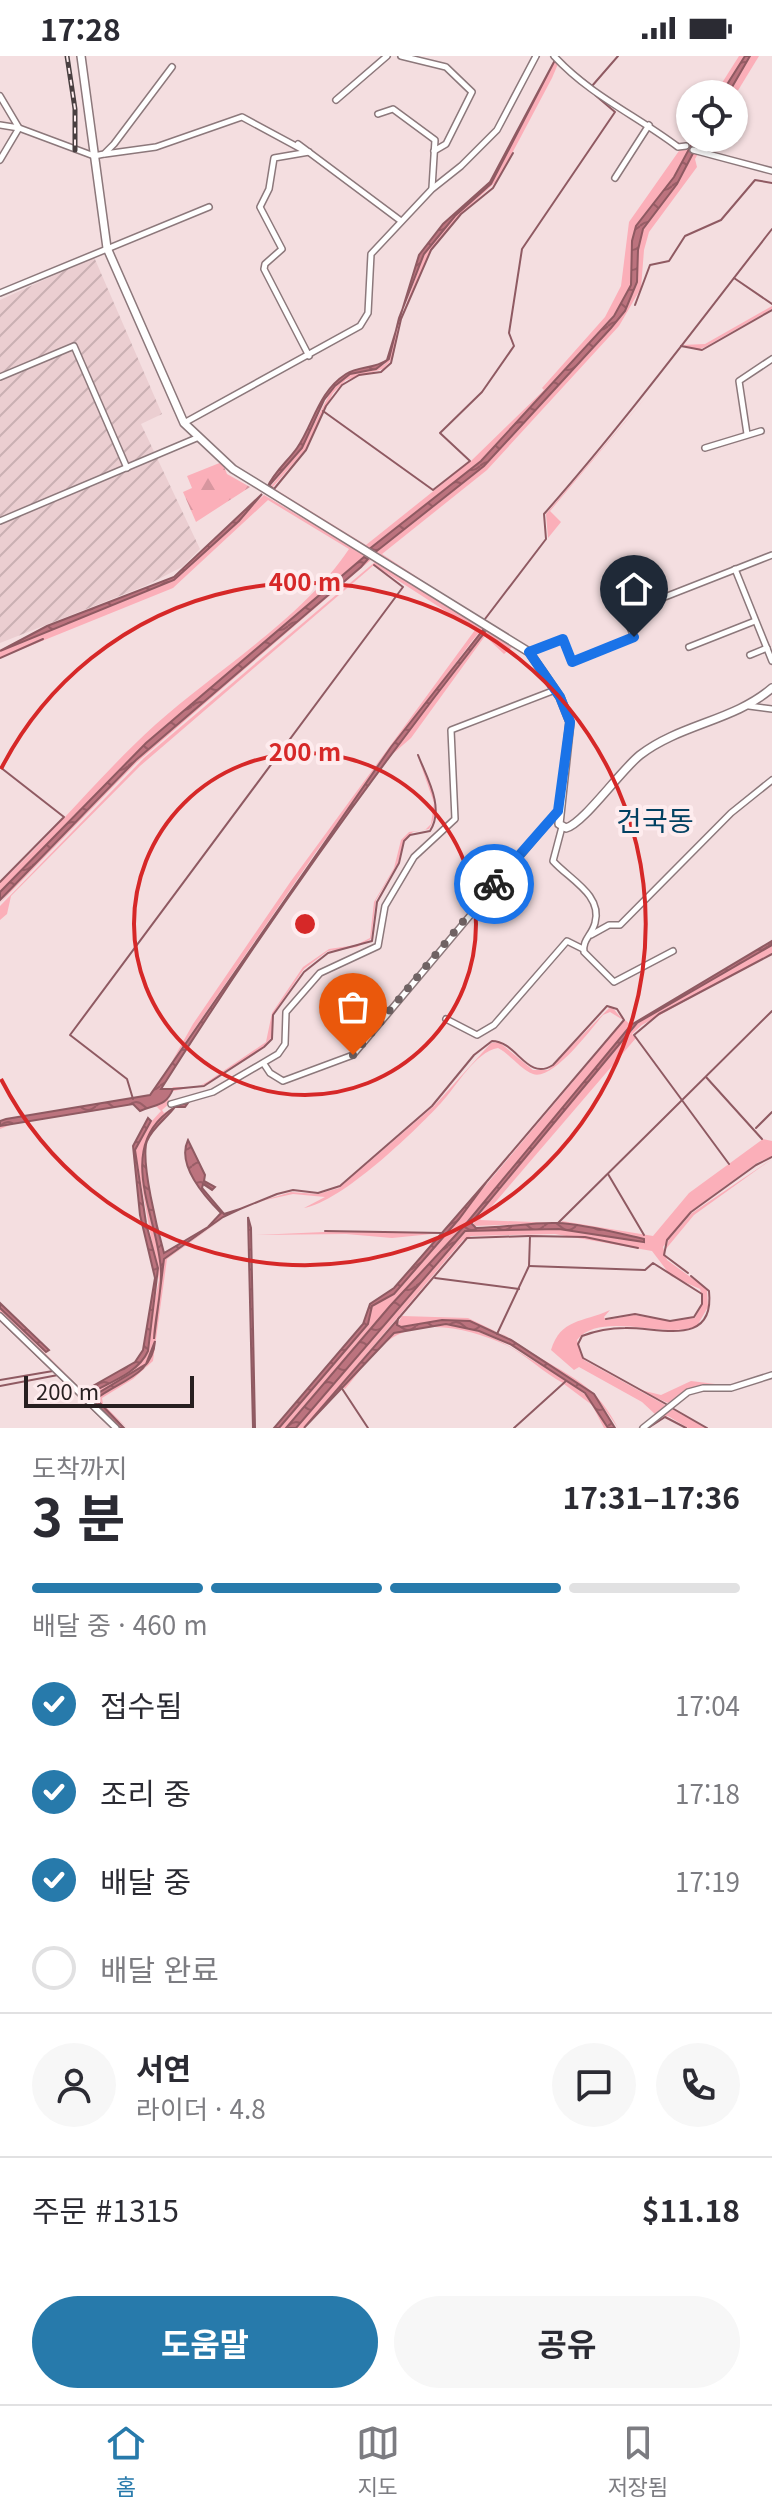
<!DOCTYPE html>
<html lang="ko">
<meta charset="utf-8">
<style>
:root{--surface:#fff;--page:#f7f7f7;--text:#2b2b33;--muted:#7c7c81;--line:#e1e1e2;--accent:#277aab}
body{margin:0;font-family:Georgia,"Noto Sans KR",serif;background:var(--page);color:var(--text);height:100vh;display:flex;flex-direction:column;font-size:30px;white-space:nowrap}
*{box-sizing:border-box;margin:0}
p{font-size:26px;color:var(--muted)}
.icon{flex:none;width:44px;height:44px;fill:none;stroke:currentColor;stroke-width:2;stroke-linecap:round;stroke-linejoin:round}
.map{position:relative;height:1372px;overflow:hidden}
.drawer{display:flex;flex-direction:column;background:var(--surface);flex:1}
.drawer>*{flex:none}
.fabs{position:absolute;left:676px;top:24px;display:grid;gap:16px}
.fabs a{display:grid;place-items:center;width:72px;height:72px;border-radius:50%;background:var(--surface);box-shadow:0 2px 6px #0004;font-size:40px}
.scale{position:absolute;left:24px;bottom:20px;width:170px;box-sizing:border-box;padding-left:8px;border:4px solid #271f20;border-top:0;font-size:22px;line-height:28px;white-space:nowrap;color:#271f20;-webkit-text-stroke:6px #feecee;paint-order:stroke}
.pin{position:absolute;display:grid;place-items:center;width:68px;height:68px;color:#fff;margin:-82px -34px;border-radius:50% 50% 50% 0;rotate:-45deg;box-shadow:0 0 8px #0007}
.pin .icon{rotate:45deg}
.courier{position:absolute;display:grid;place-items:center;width:80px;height:80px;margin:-40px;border:6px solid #1a73e8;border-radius:50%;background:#fff;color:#222;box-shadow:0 2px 10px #0007}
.head em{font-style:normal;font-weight:700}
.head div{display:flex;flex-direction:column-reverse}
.head{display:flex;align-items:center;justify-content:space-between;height:136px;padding:0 32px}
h1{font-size:52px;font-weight:700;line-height:60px}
.bar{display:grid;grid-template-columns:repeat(4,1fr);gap:12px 8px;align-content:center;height:96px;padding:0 32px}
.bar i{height:10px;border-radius:6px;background:var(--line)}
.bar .active{background:var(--accent)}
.bar p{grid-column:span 4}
.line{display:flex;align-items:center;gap:20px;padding:0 32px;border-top:2px solid var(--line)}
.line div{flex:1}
.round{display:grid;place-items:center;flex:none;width:84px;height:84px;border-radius:42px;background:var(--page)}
ol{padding:0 32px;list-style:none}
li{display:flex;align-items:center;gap:24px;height:88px}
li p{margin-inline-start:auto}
li .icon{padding:8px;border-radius:50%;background:var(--accent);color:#fff;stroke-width:4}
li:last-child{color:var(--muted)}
li i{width:44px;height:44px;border:4px solid var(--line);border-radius:50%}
.action{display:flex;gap:16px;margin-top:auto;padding:16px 32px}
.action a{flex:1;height:92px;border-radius:48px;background:var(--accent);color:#fff;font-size:32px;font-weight:700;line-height:92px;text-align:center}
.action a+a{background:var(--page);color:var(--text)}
.status{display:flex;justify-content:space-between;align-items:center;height:56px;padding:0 40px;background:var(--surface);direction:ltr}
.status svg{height:22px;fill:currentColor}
.dock{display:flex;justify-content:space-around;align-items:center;height:112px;border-top:2px solid var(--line);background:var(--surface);font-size:22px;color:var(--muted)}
.dock a{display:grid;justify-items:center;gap:4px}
.dock .active{color:var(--accent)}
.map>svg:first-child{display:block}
.industrial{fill:url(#industrial-furrows)}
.green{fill:#fbafb9}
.forest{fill:url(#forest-firs)}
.water{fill:url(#water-waves);stroke:#8f5a62;stroke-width:2}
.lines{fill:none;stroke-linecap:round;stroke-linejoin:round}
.stream{stroke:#8f5a62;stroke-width:2}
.street-casing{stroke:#8c787b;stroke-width:8}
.secondary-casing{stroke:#8c787b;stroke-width:10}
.street{stroke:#fff;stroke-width:5}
.secondary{stroke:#fff;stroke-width:7}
.rail-casing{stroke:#493f40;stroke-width:5}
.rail{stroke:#feecee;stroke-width:2;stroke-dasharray:6;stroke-linecap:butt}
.done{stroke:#6f6263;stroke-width:8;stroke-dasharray:0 14.4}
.route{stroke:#1a73e8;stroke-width:10}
.ring{fill:none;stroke:#d62828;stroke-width:4}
.labels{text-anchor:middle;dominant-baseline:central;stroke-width:8;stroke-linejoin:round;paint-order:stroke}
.quarter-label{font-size:28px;fill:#014162;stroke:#feecee}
.centre{fill:#d62828;stroke:#feecee;stroke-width:4}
.ring-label{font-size:24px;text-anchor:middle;font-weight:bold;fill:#d62828;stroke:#feecee;stroke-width:8;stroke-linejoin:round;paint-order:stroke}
</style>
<div class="status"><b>17:28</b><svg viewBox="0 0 49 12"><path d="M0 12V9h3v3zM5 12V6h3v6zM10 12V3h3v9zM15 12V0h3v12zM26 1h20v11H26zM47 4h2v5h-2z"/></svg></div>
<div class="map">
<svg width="772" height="1372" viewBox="0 0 772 1372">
<defs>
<pattern id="industrial-furrows" width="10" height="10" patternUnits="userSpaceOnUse" patternTransform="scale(2)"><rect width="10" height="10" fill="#ebced1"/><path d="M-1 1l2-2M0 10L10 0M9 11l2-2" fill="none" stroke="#cab0b3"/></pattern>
<pattern id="forest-firs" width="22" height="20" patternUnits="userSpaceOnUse" patternTransform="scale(2)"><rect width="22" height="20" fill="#fbafb9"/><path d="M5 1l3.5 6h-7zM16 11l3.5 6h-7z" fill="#d7969f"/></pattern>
<pattern id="water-waves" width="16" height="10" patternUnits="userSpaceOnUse" patternTransform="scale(2)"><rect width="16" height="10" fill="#bc737e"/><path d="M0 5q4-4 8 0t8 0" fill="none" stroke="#995e67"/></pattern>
</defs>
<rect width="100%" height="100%" fill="#f4dee0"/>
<path class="industrial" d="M94,201l68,157 -21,10 59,125 -18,18 -37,19 -145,57v-343z"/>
<g class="green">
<path d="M739,0h6l-24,38h-6z"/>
<path d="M750,0h9l-25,41 -6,-3z"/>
<path d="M555,4l3,4 -6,14 -54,102 -37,34 -30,36 -30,69 -8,39 -10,11 -37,11 -13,13 -28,57 -32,37 -2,-1 31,-38 29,-57 19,-17 22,-3 13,-7 39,-110 31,-38 36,-32z"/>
<path d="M701,82h6l-12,21 2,8 -48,65 -5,18 -3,38 -22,38 -132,144 -105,84 104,68 -113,-68 111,-88 127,-138 26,-46 1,-32 5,-21 34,-45z"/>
<path d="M686,91l3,2 -15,28 -38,49 -4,15 -1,44 -9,21 -141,155 -113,89 -100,-61h7l91,56 105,-84 73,-71 -2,-2 63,-71 16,-31 8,-64 52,-74z"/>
<path d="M772,250v3l-67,38 -8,3 -15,-5 23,-1z"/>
<path d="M647,340l-97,115 11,11 -13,16 -2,-24z"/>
<path d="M264,439l108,64 -236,204 -136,140 19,-24 117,-119 232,-201 -4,-2 -218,186 -146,149v-9c54,-50 100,-108 155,-158 62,-55 149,-108 194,-176l-81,-49 -95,88 -173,70v-7l174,-71z"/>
<path d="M376,505l136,86 -8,7 -19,-18 -74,102 -23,20 -116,161 209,-289 -9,11 -156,211 -145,211 22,-39 98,-143 184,-251 -101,-65 -234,201 -129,130 -4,18 -7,6v-14l144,-148z"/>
<path d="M417,698c9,23 27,52 12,75l-16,3 -9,8 -6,23 -22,37 -5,39 -14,8 -29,4 -24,18 -31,45 -1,23 -10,11 -55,36 -38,8 4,-5h24l10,-5 59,-40 6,-29 31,-46 26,-18 27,-4 14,-7 4,-36 20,-34 7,-28 8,-8 16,-2 6,-6 3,-21z"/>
<path d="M772,889v8l-130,72 -10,9 4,4 -156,182 77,3 -85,3 32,-46 133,-157z"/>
<path d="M611,950l12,14 -13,-8 -7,3c-12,14 -50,66 -70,59 -13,-5 -23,-20 -35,-26 -23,4 -41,38 -57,55 -27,29 -98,98 -137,105l21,-11 -32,-3 -32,7 30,-9 27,2 21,-6 95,-82 57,-63 8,-1 34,28h15z"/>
<path d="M625,964l6,5 -166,200 -75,81 -104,122h-7l82,-95 11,-27 22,-12z"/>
<path d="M168,1043l2,4 -8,7 2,3 24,-13v3c-12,2 -17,6 -26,14 -42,41 -3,103 -1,153 2,22 -6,46 -7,68l10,-78 63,-44 -60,43 -14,102 -20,18 -31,19 1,6 24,24 -32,-28 51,-33 7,-25 -7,22 -55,34 26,30 -117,-113v-7l87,87 55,-34 17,-81 -24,-130 7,-18 19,-21 -5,-5z"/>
<path d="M119,1051l-106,17 -13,5v-3l14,-5z"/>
<path d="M763,1083l9,2v15l-15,7 -66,48 -28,36 4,13 40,29 1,18 -11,19c-31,14 -96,-16 -120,14l7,20 83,46 -11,9 -14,-13 -63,-35 -5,3 -23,-20c10,-32 31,-27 59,-40l-6,7 2,3 28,-5 36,6 25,-3 8,-16 -3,-13 -29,-13 -19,-25 -97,-17 -84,2 -8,4 -159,188h-8l169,-197 94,-2 85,10 -84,-14 2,-4 91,15 36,-43z"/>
<path d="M772,1103l-78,56 -29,35 4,-11 23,-26z"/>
<path d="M324,1176h115l3,1 -50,5 -46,-4 -90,1z"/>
<path d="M402,1260l66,2 29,14 -41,-12 -55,7 -4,-2z"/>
<path d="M436,1268c51,0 87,33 130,56l-3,3c-19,-10 -41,-31 -57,-38 -33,-15 -80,-28 -114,-7 -19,12 -33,35 -47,51l-3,-2 52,-54z"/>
<path d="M500,1277c15,7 27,18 42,26 36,21 56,30 76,69l-24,-34z"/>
<path d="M567,1325l24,18 17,29h-4l-12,-23 -28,-21z"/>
<path d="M691,1325l40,5h-33l-30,17 -31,-14 24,6z"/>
<path d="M670,1352l36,20h-18l-20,-12 -10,3z"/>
</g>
<path class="forest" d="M222,406l5,12 23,13 -54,35 -13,-30 9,-4 -5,-12z"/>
<g class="water">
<path d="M745,0h5l-22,38h-7z"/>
<path d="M555,4l-64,124 -36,32 -31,38 -25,64 -10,41 -13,10 -26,5 -15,12 -11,14 -22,48 -35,40c6,-15 21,-27 30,-40 17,-25 21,-56 49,-74 13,-8 28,-5 41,-14l32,-105 24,-31 47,-42z"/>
<path d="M695,82h6l-24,46 -34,45 -5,21 -1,32 -12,29 -14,17 -127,138 -111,88 -5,-4 113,-89 133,-145 17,-31 1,-44 4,-15 38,-49z"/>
<path d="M262,438l-23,27 -65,59 -174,71 47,-25 127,-49z"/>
<path d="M364,501l4,2 -7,8 -225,193 -136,140v-8l146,-149z"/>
<path d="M483,574l2,2c-114,145 -224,299 -324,457h12c-7,18 -18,15 -33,22l-7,-7 -133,22v-5l6,-2 144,-24 241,-348z"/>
<path d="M772,885v4l-135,78 -166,200 5,5c27,0 56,-6 81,-5 28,1 60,10 87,16v3l-85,-13 -94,2 -169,197h-10l104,-122 75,-81 166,-200z"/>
<path d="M188,1047l-3,4h-10c-9,12 -22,20 -28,34 -7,19 11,91 17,112l44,-26 13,-14c-17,-17 -45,-48 -33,-73l17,35 -1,6 11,6 -3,3 -9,-6 -1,4 22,26 16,-5 -17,8 -59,42 -10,80c1,-23 8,-46 7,-68 -2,-50 -42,-113 1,-154 9,-8 14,-12 26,-14z"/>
<path d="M148,1062l3,3 -16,29 11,73 12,45 -10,83c-10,23 -41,32 -61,44l-3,-4 51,-29 8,-12 12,-72 -15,-63 -7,-69z"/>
<path d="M488,1124l-29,39 -65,75 -22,12 -4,18 -89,104h-5l89,-104 7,-20 24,-16z"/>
<path d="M248,1161l3,11 4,200h-2z"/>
<path d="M0,1247l49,47 -3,2 -46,-44z"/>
<path d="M398,1263l-1,6 4,2 41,-7 28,1 41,19 83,54 21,34h-7l-23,-35 -75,-49 -31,-13 -33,-7 -52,9 -90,95z"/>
<path d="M155,1285c-2,34 -36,40 -59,58l28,29h-4l-30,-30 56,-34z"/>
</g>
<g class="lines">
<g class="stream">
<path d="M568,11l24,19 26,-30"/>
<path d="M734,222l38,26"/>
<path d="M635,249l15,-40 19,-4 16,-25 36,-16 34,-40 17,3"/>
<path d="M681,290l21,4 70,-40"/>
<path d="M323,355l110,79 37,-29 -30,-28 42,-41 32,-46 -5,-13 13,-84 93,-137 -20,-17"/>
<path d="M270,430l4,3 32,-39 20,-44 16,-21 17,-10 22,-3 10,-9 10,-44 30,-69 30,-36 32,-26 20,-35"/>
<path d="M485,563l61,-80 -2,-25c81,-92 153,-189 228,-285"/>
<path d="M0,602l43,-19"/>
<path d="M0,711l64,50 -64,65"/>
<path d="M706,1021l56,62"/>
<path d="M173,1033l31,-3 60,-39 8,-8 1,-24 31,-43 24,-19 44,-12 5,-39 22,-39 5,-22 6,-6 20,-4c15,-23 -3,-53 -12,-76"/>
<path d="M133,1043l-6,-20 -57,-44 333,-448 -29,-22"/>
<path d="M756,1072l16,-16"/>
<path d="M729,1108l-95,-129 25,-21 113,-60"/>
<path d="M608,1118l36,61"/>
<path d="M240,1153l37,-15 16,-4 25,3 22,-7 92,-80 42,-51 18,-14c25,0 35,41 61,24l54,-59 10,3 7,11 -136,160"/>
<path d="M558,1167l214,-212"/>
<path d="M325,1175l118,2"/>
<path d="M529,1210l116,4 8,-7 49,31v10l-8,13 -24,4 -35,-7 -29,5"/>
<path d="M688,1217l-24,-18 3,-15 24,-28 65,-47 16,-8"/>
<path d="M435,1222l84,11"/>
<path d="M398,1263l69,-81 62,-2"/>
<path d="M0,1264l112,108"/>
<path d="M497,1278l32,-68 1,-30 55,1 53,11"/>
<path d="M0,1324l53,-9"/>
<path d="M0,1330l58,-11"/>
<path d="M341,1331l27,41"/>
<path d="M666,1348l-83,-46 -5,-14 4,-8c13,-5 28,-8 43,-8 34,-1 90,20 84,-37l-18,-15"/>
<path d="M672,1352l35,20"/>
<path d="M514,1372l52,-47"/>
<path d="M648,1372l17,-11 21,11"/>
</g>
<g class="street-casing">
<g id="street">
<path d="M401,0l45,11 26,25 -26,52 -12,7"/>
<path d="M554,0c37,40 82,59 124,91l8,-1"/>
<path d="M0,40l19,32 75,28 10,-2 10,-10 58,-77"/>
<path d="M336,44l51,-44"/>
<path d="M378,58l15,-5 42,31 -3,48"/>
<path d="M0,69l19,3 -19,32"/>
<path d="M298,88l103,77"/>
<path d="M693,94l79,21"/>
<path d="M105,98l51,-7 86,-30 63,34"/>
<path d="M615,122l34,-53"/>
<path d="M0,237l209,-86"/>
<path d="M309,300l-45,-87 1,-5 17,-15 -22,-42 9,-18 5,-31 35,-6"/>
<path d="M0,321l74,-31 53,122"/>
<path d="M184,367l176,-97 8,-13 3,-59 61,-65 29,-23 36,-36 39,-74"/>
<path d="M747,378l-8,-53 33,-22"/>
<path d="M705,392l56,-17"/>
<path d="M0,465l199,-84"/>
<path d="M735,513l37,92"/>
<path d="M689,591l66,-26"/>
<path d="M529,596l34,-13 9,23 62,-25 -10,-24 148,-58"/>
<path d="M750,599l17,-7"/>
<path d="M749,650l23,3"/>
<path d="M562,771l-9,34c16,18 50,34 42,62 -3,12 -13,17 -11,29l30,30 59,-31"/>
<path d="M591,879l18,-10h11l111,-112 41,-33"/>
<path d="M446,963l31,16 17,-10 73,-84 16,8"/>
<path d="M264,1008l6,9 13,8 70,-26 205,-244"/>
<path d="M171,1048l42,-12 65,-38 7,-10 1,-32 34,-39 58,-27 7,-40 29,-49 41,-38 -4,-89 104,-40"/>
<path d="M0,1260l116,112"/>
<path d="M643,1372l45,-36 15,-4h28l41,-13"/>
</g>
</g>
<g class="secondary-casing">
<path id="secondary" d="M81,0l26,192 77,175 49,46 296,183 31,45 10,25 -11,102 7,4c17,-4 55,-58 74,-73 40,-31 94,-34 132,-67"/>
</g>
<use href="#street" class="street"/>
<use href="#secondary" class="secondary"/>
<g class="rail-casing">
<path id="rail" d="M67,0l8,53v41"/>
</g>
<use href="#rail" class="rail"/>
</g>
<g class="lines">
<path class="done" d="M353,999l141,-171"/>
<path class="route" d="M494,828l64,-73 12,-89 -10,-25 -31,-45 34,-13 9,23 62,-25"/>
</g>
<g class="ring">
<circle cx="305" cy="868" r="171"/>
<path d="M1 713A341 341 0 1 1 1 1023"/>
</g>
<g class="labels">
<g class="quarter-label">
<text x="655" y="763">건국동</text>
</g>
</g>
<circle cx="305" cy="868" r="12" class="centre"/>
<g class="ring-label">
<text x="305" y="535">400 m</text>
<text x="305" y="705">200 m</text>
</g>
</svg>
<div class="fabs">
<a><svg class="icon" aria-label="locate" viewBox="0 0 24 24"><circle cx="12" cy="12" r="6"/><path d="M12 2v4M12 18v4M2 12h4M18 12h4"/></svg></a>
</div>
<div class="scale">200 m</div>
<div class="pin" style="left:353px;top:999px;background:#ea580c"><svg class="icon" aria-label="bag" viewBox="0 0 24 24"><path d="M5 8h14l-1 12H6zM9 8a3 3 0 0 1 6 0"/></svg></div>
<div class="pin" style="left:634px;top:581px;background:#1f2937"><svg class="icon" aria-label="home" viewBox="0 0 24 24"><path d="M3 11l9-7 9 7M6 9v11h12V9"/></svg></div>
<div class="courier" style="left:494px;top:828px"><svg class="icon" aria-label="bike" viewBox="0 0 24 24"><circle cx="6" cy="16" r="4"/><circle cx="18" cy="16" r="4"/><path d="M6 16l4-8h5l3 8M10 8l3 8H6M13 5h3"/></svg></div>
</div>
<section class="drawer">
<div class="head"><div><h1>3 분</h1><p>도착까지</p></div><em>17:31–17:36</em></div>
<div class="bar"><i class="active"></i><i class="active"></i><i class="active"></i><i></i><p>배달 중 · 460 m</p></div>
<ol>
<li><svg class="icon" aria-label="check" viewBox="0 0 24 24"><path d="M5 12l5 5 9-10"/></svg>접수됨<p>17:04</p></li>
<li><svg class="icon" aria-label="check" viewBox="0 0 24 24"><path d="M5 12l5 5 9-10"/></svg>조리 중<p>17:18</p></li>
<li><svg class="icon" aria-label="check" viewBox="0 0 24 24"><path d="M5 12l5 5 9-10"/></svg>배달 중<p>17:19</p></li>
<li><i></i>배달 완료</li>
</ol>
<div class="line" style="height:144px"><a class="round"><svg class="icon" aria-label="person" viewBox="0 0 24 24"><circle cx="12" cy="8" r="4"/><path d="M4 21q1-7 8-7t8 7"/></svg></a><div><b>서연</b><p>라이더 · 4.8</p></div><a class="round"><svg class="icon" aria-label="chat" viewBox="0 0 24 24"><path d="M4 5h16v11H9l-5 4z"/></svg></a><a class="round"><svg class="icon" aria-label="phone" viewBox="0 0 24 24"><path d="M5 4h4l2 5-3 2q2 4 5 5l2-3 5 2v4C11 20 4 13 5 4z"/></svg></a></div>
<div class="line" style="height:104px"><div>주문 #1315</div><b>$11.18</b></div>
<div class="action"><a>도움말</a><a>공유</a></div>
</section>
<nav class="dock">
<a class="active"><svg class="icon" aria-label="home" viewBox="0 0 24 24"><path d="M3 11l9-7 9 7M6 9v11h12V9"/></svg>홈</a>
<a><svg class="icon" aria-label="map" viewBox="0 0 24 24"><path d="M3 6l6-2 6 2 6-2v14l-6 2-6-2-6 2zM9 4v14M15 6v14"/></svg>지도</a>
<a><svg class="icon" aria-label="saved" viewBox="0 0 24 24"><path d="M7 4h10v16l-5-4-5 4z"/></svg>저장됨</a>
</nav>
